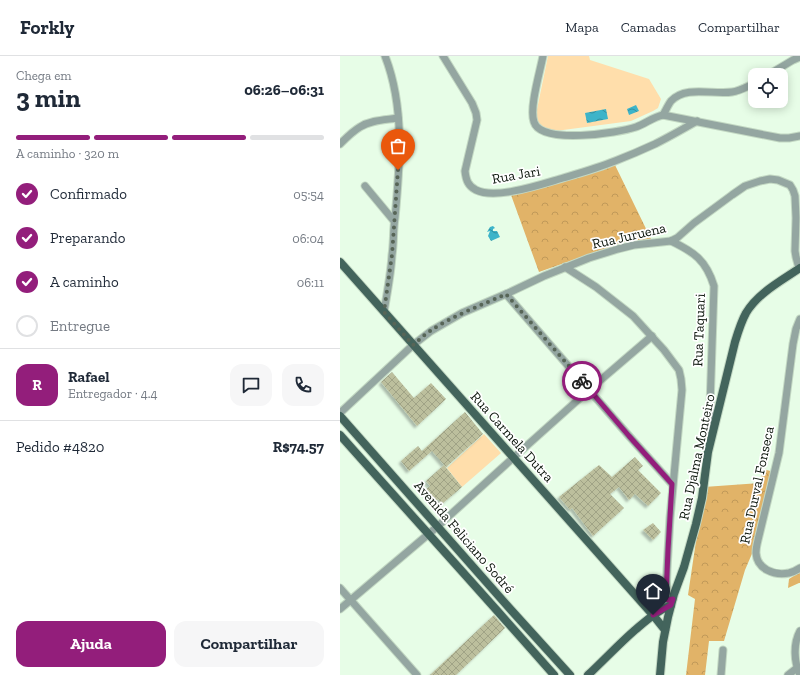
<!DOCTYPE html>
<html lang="pt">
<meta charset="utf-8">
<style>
:root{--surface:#fff;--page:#f6f6f7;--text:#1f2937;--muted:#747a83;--line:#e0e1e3;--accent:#931e7b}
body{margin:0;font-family:"Zilla Slab",serif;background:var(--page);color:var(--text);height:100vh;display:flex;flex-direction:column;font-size:15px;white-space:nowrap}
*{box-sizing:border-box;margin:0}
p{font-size:13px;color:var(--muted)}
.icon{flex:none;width:22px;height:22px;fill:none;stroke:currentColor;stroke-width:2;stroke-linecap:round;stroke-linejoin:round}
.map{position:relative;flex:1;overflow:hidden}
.panel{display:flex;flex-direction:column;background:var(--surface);width:340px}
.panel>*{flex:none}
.tools{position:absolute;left:408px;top:12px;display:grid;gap:8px}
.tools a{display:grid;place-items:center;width:40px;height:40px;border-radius:8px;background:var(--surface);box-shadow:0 2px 10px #0003;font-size:20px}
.pin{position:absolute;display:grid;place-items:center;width:34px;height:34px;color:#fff;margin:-41px -17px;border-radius:50% 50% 50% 0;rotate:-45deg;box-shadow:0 0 4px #0007}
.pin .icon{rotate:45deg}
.courier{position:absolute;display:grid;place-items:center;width:40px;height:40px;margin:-20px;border:3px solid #931e7b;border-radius:50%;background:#fff;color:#222;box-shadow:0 1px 5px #0007}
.headline em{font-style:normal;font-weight:700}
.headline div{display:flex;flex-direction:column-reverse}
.headline{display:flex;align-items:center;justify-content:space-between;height:68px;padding:0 16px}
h1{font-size:26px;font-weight:700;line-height:30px}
.bar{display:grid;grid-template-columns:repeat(4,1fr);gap:6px 4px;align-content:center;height:48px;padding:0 16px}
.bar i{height:5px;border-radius:3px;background:var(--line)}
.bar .active{background:var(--accent)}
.bar p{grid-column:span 4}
.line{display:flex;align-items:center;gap:10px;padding:0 16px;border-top:1px solid var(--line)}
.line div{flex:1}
.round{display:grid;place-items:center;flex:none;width:42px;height:42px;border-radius:12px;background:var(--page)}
ol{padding:0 16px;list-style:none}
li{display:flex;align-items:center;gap:12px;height:44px}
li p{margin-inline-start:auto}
li .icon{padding:4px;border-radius:50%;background:var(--accent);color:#fff;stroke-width:4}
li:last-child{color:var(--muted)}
li i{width:22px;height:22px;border:2px solid var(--line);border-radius:50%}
.action{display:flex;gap:8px;margin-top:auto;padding:8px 16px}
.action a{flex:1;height:46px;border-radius:12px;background:var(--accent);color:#fff;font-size:16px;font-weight:700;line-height:46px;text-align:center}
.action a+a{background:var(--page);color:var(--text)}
header{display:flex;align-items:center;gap:24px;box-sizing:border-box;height:56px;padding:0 20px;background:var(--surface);border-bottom:1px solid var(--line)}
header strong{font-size:19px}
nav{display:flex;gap:22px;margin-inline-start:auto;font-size:14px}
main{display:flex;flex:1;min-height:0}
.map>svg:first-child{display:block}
.forest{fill:url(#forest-crowns)}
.green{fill:#ffdeab}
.water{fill:url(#water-waves)}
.building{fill:url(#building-cross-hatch);filter:url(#shadow)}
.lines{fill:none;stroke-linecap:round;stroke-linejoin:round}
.minor-casing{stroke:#c3d8c3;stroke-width:9}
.major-casing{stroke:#c3d8c3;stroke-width:10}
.minor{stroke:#94a6a1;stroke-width:7}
.major{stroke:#43645c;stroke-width:8}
.done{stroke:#576557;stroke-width:4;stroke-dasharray:0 7.2}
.route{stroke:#931e7b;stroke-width:5}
.labels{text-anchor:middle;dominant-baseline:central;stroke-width:3.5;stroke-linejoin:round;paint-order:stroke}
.street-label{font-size:14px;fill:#091309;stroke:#fff}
</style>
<header>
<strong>Forkly</strong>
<nav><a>Mapa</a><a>Camadas</a><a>Compartilhar</a></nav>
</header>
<main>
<section class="panel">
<div class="headline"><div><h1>3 min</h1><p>Chega em</p></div><em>06:26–06:31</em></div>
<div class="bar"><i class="active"></i><i class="active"></i><i class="active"></i><i></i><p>A caminho · 320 m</p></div>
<ol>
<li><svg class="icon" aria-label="check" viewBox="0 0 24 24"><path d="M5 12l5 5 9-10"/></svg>Confirmado<p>05:54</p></li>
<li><svg class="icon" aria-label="check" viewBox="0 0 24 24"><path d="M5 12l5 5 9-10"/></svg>Preparando<p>06:04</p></li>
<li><svg class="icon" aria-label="check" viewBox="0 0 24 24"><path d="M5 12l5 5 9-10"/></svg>A caminho<p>06:11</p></li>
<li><i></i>Entregue</li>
</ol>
<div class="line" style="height:72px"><b class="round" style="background:var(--accent);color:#fff">R</b><div><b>Rafael</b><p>Entregador · 4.4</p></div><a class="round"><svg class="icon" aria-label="chat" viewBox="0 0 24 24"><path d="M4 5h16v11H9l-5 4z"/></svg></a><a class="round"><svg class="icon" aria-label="phone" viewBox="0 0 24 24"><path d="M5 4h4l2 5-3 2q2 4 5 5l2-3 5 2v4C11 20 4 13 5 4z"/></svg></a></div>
<div class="line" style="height:52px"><div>Pedido #4820</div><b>R$74.57</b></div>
<div class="action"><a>Ajuda</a><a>Compartilhar</a></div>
</section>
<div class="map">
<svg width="460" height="619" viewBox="0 0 460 619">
<defs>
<pattern id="forest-crowns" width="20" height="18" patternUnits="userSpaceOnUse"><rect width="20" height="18" fill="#e1b368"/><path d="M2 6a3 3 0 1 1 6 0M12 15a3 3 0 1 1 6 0" fill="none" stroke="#c09959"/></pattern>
<pattern id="water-waves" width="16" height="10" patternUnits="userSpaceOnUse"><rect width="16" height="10" fill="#3db4c9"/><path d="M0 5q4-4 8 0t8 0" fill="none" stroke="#3191a1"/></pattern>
<pattern id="building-cross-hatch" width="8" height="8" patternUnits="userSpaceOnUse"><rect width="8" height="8" fill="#bcbf9d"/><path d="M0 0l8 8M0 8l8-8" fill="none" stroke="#a0a386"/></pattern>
<filter id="shadow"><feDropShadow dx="-2.5" dy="2.5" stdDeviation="1" flood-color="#0004"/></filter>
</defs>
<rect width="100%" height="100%" fill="#e7fde7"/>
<g class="forest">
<path d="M275,109l36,74 -27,3 -85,30 -28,-77z"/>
<path d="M423,413l11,3 -17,70 -12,28 -21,71h-15l-4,34h-19l9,-76 -7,-4 16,-108 56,-4z"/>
<path d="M460,516v11h-1l-11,5 1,-9z"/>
</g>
<g class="green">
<path d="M208,0h41l1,4 59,19 12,20 -3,9 -5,3 -22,10 -83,11 -13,-13z"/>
<path d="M144,378l17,19 -39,34 -15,-19z"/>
</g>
<g class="water">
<path d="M296,49l3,6 -10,4 -2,-6z"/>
<path d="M266,53l2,10 -21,4 -2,-10z"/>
<path d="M153,170l2,2 -2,1v2h4l3,6 -9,4 -3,-5 2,-5 -3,1 3,-5z"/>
</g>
<g class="building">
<path d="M52,316l22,26 17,-15 15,16 -29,27 -36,-44z"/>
<path d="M125,356l18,22 -37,33 -14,-16 -23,20 -8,-10 17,-15 4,5z"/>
<path d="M295,401l8,9 -5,4 23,23 -13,13 -13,-12 -6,6 -10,-13 -9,7 14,14 -31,28 -21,-28 -2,2 -11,-13 40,-32 13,12z"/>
<path d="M104,409l18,22 -20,17 -4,-5 -3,4 -11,-12 6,-5 -4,-5z"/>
<path d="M313,467l8,9 -8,8 -10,-10z"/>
<path d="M154,559l11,13 -49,47h-26z"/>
</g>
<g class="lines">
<g class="minor-casing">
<g id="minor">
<path d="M103,0l29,47 4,10 1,7 -12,51c1,9 3,15 11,19 20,10 66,-6 87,-12 17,-5 35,-10 52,-17 13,-5 27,-11 40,-17 14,-7 28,-15 42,-23"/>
<path d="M203,0c-3,16 -14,52 -9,66 7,23 84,11 102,5 9,-3 17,-10 27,-12l117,23h9l11,-2"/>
<path d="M428,19l25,-15 7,-3"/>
<path d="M323,59c3,-5 5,-10 8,-14 15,-16 42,-6 61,-9 8,-1 16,-6 23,-9"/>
<path d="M0,88c6,-6 13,-13 20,-17 11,-7 25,-7 38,-9"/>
<path d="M25,130l29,35"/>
<path d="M331,185c23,11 35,19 43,45l-4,121 1,27"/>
<path d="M225,211l31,20 37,29 31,34 15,20 2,9 1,11 -12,128 -3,51 -1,28 2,3 5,-1"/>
<path d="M166,238l123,142 43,48"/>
<path d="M44,256c3,-19 7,-38 8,-57 2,-13 1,-25 3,-37 5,-53 10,-111 -10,-162"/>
<path d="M460,263l-4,10 -3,15 -14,109 -21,87c-1,4 -2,9 -2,13 1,16 18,23 33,20 4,-1 8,-3 11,-5"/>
<path d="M0,357l73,-68 18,-14 12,-7 19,-11 44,-19 38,-18 45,-18 29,-9 16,-4 37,-4 6,-3 17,-15 38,-28 13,-9 15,-5 10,-2 8,1 12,5 3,5 2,6 1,22 -1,33 1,6 3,11"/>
<path d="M0,532l77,87"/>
<path d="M0,553l98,-83 75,-68 76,-68 63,-54"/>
<path d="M381,619l2,-25"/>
<path d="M448,619l9,-7"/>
<path d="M460,619c-6,-13 -7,-31 0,-44"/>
</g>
</g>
<g class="major-casing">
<g id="major">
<path d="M0,206l313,353 12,15"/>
<path d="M0,360l172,195 58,64"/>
<path d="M0,379c71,80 143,159 214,240"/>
<path d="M248,619c16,-15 31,-31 47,-45 12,-10 22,-19 36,-25"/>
<path d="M320,619l3,-33 5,-25 6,-23 10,-27 12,-43 6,-26 6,-46 27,-110c3,-10 6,-20 11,-29 12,-20 35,-32 54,-45"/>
</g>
</g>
<use href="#minor" class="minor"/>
<use href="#major" class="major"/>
</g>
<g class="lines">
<path class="done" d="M58,114l-6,85 -8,57 29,33c6,-5 11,-10 17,-14 22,-15 52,-26 76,-37l76,87"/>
<path class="route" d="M242,325l47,55 43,48 -4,66 -2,47 2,3 5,-1 -2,6 -18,10"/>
</g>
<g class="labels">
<g class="street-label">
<text transform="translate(176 119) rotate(-10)">Rua Jari</text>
<text transform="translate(289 180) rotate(-13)">Rua Juruena</text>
<text transform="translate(359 274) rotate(-88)">Rua Taquari</text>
<text transform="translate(172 381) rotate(48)">Rua Carmela Dutra</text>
<text transform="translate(357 401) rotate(-78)">Rua Djalma Monteiro</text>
<text transform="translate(417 429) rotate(-78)">Rua Durval Fonseca</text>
<text transform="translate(124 481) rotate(49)">Avenida Feliciano Sodré</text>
</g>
</g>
</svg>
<div class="tools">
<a><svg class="icon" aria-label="locate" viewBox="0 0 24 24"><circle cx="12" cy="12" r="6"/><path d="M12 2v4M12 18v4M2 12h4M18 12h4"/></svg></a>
</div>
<div class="pin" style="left:58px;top:114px;background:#ea580c"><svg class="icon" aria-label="bag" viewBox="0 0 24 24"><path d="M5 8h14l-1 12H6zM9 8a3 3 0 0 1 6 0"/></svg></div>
<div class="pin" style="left:313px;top:559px;background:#1f2937"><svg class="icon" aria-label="home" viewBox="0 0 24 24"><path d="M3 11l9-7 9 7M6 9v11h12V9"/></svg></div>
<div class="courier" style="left:242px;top:325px"><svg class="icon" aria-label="bike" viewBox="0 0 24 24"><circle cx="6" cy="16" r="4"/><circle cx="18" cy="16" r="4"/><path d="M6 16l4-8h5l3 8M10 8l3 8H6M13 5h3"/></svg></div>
</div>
</main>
